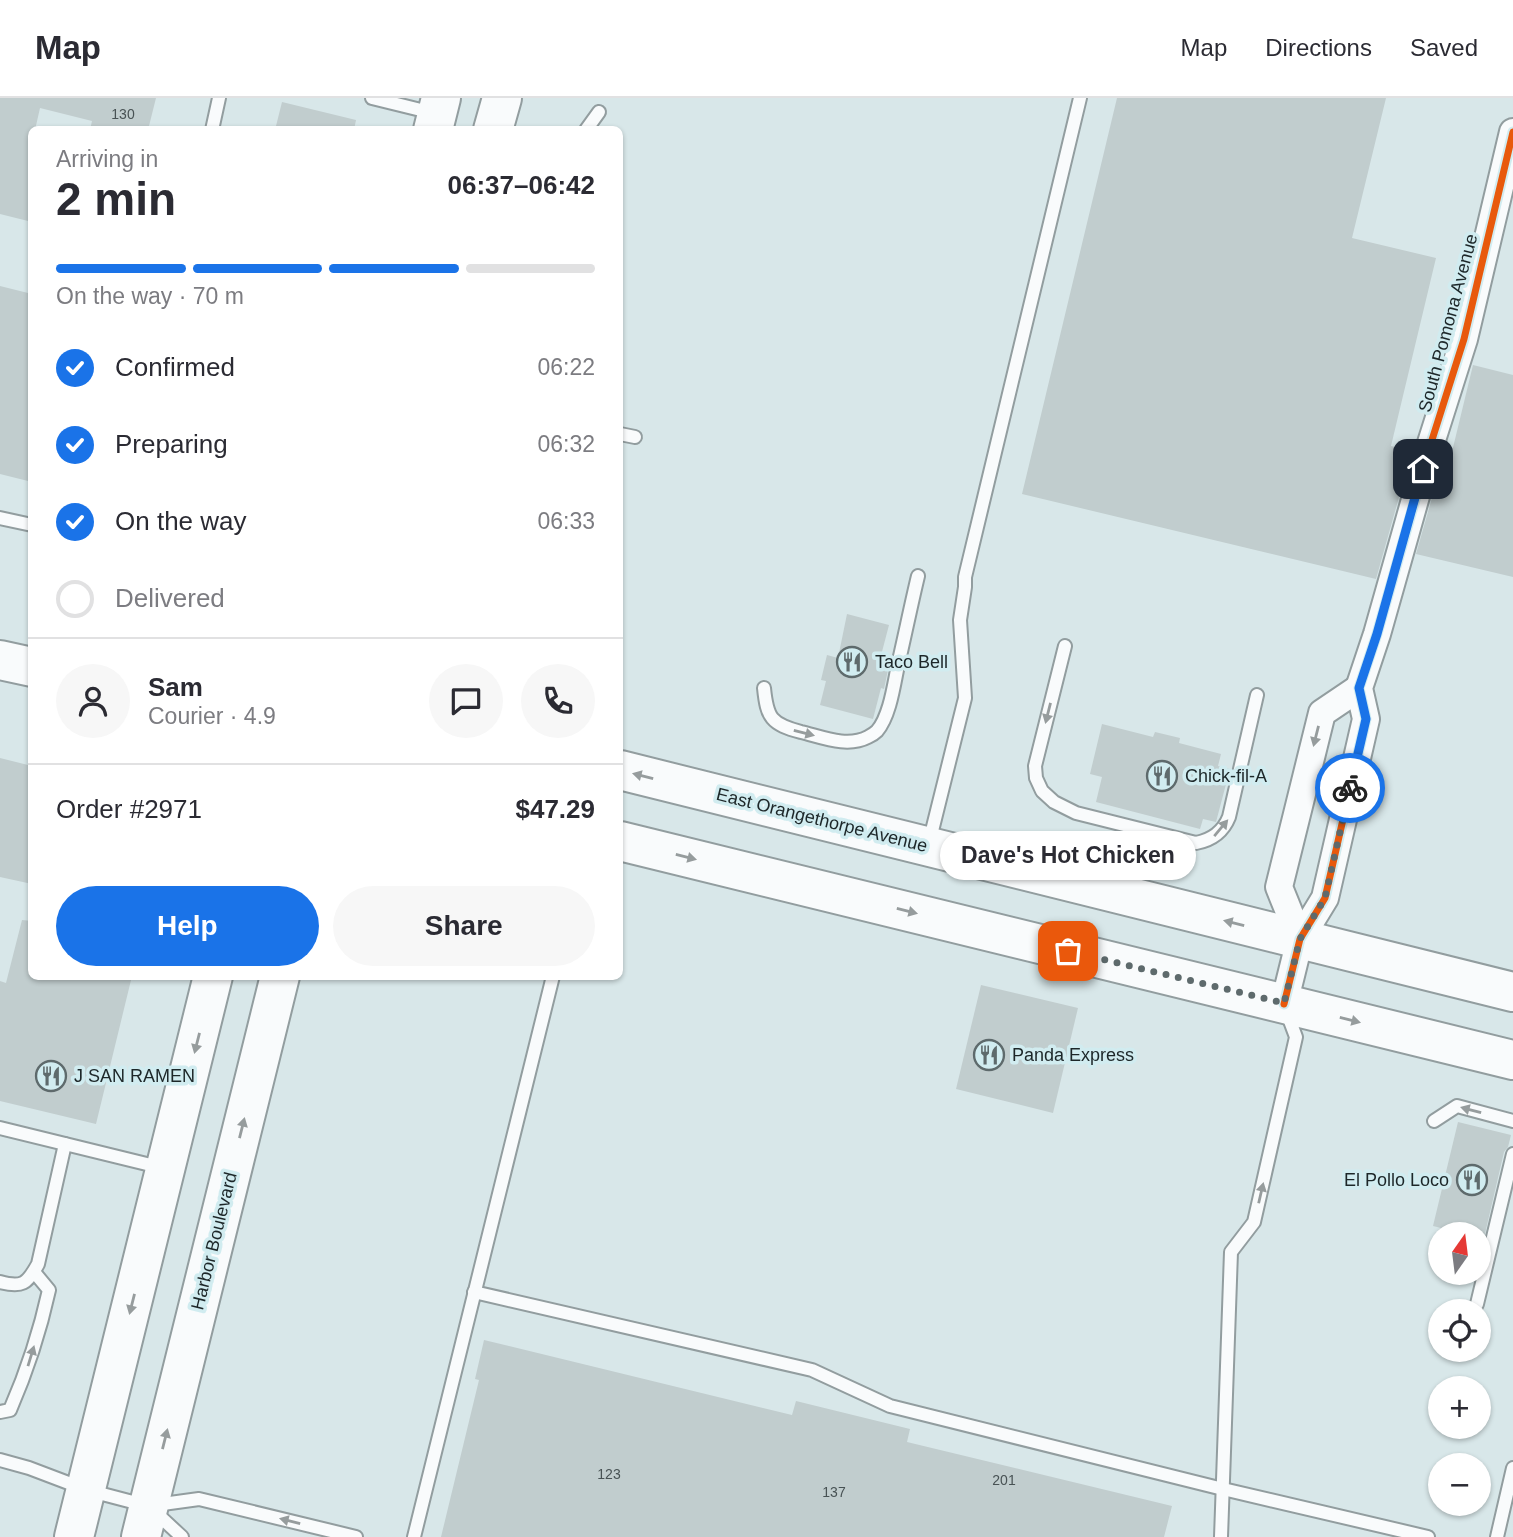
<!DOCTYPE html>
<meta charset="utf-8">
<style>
:root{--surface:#fff;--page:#f7f7f7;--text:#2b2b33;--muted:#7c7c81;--line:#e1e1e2;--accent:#1a73e8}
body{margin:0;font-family:Arial,sans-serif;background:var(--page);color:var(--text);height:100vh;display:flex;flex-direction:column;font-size:26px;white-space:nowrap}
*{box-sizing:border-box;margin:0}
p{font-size:23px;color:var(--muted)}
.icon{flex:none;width:38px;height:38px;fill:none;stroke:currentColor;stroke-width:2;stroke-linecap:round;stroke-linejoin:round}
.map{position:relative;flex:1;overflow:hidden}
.panel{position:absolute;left:28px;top:28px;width:595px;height:854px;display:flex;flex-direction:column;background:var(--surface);border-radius:10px;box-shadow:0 2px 5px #0004}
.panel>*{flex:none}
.needle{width:46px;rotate:14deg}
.controls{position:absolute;left:1428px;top:1124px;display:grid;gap:14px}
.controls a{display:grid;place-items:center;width:63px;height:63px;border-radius:50%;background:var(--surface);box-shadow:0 2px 5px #0004;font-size:35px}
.pin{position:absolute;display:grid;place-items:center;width:60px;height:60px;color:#fff;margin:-30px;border-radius:14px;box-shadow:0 4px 10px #0006}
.courier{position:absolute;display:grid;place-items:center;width:70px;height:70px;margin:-35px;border:5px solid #1a73e8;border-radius:50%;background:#fff;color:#222;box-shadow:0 2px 9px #0007}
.bubble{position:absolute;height:49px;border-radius:24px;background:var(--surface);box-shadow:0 2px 5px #0004;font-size:23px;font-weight:600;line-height:49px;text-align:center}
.summary em{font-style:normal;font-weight:600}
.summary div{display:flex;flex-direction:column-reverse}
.summary{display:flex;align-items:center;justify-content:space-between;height:119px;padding:0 28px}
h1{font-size:46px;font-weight:600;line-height:52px}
.bar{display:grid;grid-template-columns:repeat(4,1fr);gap:10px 7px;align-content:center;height:84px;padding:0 28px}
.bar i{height:9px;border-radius:5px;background:var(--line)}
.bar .on{background:var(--accent)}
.bar p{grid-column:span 4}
.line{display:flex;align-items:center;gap:18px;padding:0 28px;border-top:2px solid var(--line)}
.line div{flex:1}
.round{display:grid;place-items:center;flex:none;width:74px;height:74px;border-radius:37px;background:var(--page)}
ol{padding:0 28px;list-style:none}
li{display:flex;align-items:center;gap:21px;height:77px}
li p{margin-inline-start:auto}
li .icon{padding:7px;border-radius:50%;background:var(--accent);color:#fff;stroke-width:4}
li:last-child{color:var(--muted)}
li i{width:38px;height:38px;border:4px solid var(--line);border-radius:50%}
.button{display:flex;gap:14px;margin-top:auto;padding:14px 28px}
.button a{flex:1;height:80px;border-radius:42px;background:var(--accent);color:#fff;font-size:28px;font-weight:600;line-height:80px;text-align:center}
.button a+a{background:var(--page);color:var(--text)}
header{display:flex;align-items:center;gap:42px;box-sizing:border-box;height:98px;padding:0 35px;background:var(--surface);border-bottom:2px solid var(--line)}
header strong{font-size:33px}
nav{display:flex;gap:38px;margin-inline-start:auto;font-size:24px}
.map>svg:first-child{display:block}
.building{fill:#c1cdce}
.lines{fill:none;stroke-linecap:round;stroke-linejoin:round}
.lane-casing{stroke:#929d9f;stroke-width:16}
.street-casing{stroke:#929d9f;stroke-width:30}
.primary-casing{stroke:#929d9f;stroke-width:42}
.lane{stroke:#f9fbfc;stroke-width:12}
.street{stroke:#f9fbfc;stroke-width:26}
.primary{stroke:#f9fbfc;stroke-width:38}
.cycleway-casing{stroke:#d1ecf0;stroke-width:11}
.cycleway{stroke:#e8590c;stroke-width:7}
.oneway{fill:#969c9d}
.done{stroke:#5e6a6c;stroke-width:7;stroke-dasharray:0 12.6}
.route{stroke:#1a73e8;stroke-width:9}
.labels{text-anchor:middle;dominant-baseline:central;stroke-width:7;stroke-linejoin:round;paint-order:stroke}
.number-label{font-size:14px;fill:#485254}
.street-label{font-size:18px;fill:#1d2729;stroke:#d1ecf0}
.poi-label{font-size:18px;fill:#1d2729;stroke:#d1ecf0;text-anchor:start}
</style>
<header>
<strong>Map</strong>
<nav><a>Map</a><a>Directions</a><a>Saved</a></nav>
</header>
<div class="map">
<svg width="1513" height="1439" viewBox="0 0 1513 1439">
<rect width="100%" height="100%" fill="#d8e7e9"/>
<g class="building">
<path d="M0,0h156l-8,32h-58l2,-9 -52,-13 -5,22h-3v92l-32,-8z"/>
<path d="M1117,0h269l-34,140 84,20 -45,188 21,5 -36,128 -354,-85z"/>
<path d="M282,4l74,18 -2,10h-79z"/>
<path d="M0,188l32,8v188l-32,-8z"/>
<path d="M1473,267l40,10v202l-97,-23 27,-95 7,1z"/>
<path d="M847,516l42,11 -11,42 10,3 -4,19 -3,-1 -8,31 -53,-14 6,-24 -5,-1 6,-25 11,3z"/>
<path d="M1102,626l51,13 2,-5 25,6 -1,5 42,11 -3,12 12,3 -14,53 -13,-3 -3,10 -104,-27 6,-25 -12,-3z"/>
<path d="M0,660l32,8v118l-32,-7z"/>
<path d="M22,822l10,1v55h100l-36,148 -96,-23v-120l6,2z"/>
<path d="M981,887l97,23 -25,105 -97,-24z"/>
<path d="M1458,1024l53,13 -3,12 -4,5 -20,86 -5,-1v-3h-14l-32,-8z"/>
<path d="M484,1242l308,75 4,-14 114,28 -3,13 265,64 -8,31h-723l38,-157 -4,-1z"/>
</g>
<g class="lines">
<g class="lane-casing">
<g id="lane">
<path d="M372,0l61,15"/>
<path d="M212,32l7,-32"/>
<path d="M586,32l13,-18"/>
<path d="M620,336l15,3"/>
<path d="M0,420l32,7"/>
<path d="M1065,548l-30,120 1,12 6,13 12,11 22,11 120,30c16,-3 27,-11 33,-26l28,-122"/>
<path d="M764,590c3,30 7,36 37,44 21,5 46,16 67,5 2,-1 8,-5 9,-6 13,-15 17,-47 21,-66 7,-30 13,-60 20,-89"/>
<path d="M929,745l36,-145 -5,-78 5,-33v-10l115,-479"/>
<path d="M1434,1023l23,-15 56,15"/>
<path d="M0,1030l163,40"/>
<path d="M0,1184c22,6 27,2 38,-18l27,-120"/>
<path d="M474,1194l338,78 78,36 333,83 205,48"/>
<path d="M1473,1213l4,-7 36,-150"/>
<path d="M0,1314l10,-2c17,-39 30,-79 39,-120l-15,-18"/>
<path d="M0,1362l29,8 58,22 61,16 51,-7 157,38"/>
<path d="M154,1413l28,26"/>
<path d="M414,1439l139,-561"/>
<path d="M1221,1439l10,-285 23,-30 42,-185 -9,-24"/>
<path d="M1497,1439l16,-69"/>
</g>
</g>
<g class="street-casing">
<g id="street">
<path d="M1300,841l-21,-52 43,-174 37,-25"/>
<path d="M1284,906l16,-65 25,-41 41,-179 -7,-31 18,-54 54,-191 33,-104 49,-207"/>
</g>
</g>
<g class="primary-casing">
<g id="primary">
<path d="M433,32l8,-32"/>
<path d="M493,32l9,-32"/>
<path d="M0,562l32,7"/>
<path d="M620,672l893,222"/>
<path d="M620,743l893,219"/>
<path d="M74,1439l139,-561"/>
<path d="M141,1439l139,-561"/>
</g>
</g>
<use href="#lane" class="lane"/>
<use href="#street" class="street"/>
<use href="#primary" class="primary"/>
<g class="cycleway-casing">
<path id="cycleway" d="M1284,906l16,-65 25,-41 41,-179 -7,-31 18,-54 54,-191 33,-104 49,-207"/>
</g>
<use href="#cycleway" class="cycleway"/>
</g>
<defs><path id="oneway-solid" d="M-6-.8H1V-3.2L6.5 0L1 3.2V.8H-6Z" transform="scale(1.75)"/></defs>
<g class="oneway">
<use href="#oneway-solid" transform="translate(1048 615) rotate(104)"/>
<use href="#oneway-solid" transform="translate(804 635) rotate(14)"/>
<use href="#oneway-solid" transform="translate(1316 638) rotate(104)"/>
<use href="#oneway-solid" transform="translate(643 678) rotate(-166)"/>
<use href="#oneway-solid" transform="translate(1221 730) rotate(-50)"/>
<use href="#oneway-solid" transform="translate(686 759) rotate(14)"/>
<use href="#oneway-solid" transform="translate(907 813) rotate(14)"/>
<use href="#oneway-solid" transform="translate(1234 825) rotate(-166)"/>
<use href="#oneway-solid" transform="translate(1350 922) rotate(14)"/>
<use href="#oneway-solid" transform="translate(197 945) rotate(104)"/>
<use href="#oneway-solid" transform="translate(1471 1012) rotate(-165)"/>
<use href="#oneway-solid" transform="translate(242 1030) rotate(-76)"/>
<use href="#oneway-solid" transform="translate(1261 1095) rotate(-77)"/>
<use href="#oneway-solid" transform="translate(132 1206) rotate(104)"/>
<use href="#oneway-solid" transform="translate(31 1258) rotate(-73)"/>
<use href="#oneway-solid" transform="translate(165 1341) rotate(-76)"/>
<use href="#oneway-solid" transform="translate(290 1423) rotate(-166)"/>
</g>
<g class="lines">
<path class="done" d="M1068,853l216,52 16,-64 25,-41 25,-110"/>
<path class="route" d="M1350,690l16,-69 -7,-31 18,-54 46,-165"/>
</g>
<defs>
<g id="restaurant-ring" transform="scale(1.575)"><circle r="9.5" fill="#d1ecf0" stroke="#5e6a6c" stroke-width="1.5"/><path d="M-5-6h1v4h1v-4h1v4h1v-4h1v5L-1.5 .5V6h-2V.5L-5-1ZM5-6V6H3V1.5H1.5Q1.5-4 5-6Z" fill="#5e6a6c"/></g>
</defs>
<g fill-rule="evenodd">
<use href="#restaurant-ring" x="852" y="564"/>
<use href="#restaurant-ring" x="1162" y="678"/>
<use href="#restaurant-ring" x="989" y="957"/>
<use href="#restaurant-ring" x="51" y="978"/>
<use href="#restaurant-ring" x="1472" y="1082"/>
</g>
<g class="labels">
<g class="number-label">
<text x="123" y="16">130</text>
<text x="609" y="1376">123</text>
<text x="1004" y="1382">201</text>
<text x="834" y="1394">137</text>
</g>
<g class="street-label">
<text transform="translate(1448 225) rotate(-75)">South Pomona Avenue</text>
<text transform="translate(822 722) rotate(14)">East Orangethorpe Avenue</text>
<text transform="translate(214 1143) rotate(-76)">Harbor Boulevard</text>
</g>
<g class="poi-label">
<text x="875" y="564">Taco Bell</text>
<text x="1185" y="678">Chick-fil-A</text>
<text x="1012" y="957">Panda Express</text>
<text x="74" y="978">J SAN RAMEN</text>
<text x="1449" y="1082" text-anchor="end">El Pollo Loco</text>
</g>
</g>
</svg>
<div class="controls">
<a><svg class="needle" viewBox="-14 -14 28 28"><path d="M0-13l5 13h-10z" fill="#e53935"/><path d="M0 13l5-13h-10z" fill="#7c7c81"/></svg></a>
<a><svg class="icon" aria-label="locate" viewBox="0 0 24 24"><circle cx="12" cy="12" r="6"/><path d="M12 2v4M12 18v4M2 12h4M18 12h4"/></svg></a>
<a>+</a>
<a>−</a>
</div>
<div class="pin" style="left:1068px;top:853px;background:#ea580c"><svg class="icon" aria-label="bag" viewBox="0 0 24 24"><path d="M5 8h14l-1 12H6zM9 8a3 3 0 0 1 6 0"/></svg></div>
<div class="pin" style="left:1423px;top:371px;background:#1f2937"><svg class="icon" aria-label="home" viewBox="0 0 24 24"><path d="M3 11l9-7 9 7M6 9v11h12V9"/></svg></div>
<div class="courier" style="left:1350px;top:690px"><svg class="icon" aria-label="bike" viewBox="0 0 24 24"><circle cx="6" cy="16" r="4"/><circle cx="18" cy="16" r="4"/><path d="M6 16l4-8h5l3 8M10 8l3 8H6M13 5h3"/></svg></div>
<div class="bubble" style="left:940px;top:733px;width:256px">Dave's Hot Chicken</div>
<section class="panel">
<div class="summary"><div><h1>2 min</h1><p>Arriving in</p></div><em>06:37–06:42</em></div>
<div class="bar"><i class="on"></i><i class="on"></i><i class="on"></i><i></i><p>On the way · 70 m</p></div>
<ol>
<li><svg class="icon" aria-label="check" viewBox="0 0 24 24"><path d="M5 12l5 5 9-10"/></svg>Confirmed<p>06:22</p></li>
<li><svg class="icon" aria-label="check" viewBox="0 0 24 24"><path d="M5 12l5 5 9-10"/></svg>Preparing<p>06:32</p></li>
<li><svg class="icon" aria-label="check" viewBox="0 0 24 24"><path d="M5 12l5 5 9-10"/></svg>On the way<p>06:33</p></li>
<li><i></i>Delivered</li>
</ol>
<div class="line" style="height:126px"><a class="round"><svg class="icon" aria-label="person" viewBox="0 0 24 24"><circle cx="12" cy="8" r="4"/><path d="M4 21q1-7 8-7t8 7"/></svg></a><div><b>Sam</b><p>Courier · 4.9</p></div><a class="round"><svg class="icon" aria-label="chat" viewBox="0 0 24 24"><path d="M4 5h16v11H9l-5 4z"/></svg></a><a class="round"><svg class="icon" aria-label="phone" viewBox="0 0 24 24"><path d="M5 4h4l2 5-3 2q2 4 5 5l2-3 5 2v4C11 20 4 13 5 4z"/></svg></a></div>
<div class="line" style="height:91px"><div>Order #2971</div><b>$47.29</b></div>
<div class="button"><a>Help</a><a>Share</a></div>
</section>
</div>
